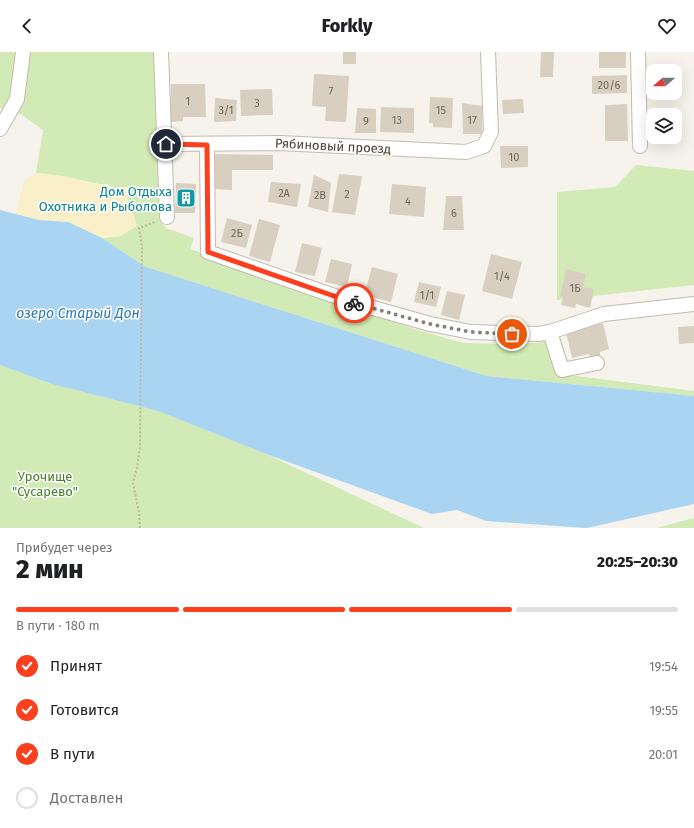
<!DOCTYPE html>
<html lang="ru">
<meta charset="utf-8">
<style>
:root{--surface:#fff;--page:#f6f6f6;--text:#202124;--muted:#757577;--line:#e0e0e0;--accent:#fc3f1d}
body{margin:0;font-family:"Fira Sans",sans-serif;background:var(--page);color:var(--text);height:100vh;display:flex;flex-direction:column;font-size:15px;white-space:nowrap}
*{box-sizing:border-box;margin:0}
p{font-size:13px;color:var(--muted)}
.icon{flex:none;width:22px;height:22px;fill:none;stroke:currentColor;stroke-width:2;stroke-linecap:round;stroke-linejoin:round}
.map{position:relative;height:476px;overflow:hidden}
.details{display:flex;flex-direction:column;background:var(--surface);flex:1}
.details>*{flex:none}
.needle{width:26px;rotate:250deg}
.buttons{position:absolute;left:646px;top:12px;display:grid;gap:8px}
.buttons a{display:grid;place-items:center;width:36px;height:36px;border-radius:8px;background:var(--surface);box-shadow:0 4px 16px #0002;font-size:20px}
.pin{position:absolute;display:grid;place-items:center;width:34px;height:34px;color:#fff;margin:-17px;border:2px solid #fff;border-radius:50%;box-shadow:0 1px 4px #0007}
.courier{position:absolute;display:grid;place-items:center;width:40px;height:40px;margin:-20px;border:3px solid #fc3f1d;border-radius:50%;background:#fff;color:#222;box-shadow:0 1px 5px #0007}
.overview em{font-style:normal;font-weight:800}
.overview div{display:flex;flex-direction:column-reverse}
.overview{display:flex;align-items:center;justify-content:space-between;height:68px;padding:0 16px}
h1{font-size:26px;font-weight:800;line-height:30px}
.bar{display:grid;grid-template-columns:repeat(4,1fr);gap:6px 4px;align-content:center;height:48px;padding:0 16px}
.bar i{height:5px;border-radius:3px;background:var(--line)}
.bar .on{background:var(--accent)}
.bar p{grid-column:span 4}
ol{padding:0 16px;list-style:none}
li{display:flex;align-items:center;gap:12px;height:44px}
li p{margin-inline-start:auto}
li .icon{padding:4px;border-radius:50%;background:var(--accent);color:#fff;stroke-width:4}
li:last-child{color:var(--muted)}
li i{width:22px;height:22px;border:2px solid var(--line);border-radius:50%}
header{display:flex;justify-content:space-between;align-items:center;height:52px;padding:0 16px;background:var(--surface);font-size:18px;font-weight:800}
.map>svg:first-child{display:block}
.green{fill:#d2eab5}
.sand{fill:#f9efc9}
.water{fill:#a9d4f2}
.building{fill:#d8cfc1}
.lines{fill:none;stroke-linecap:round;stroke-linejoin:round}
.minor-casing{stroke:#c2bbae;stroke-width:16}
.path{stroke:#c4b79f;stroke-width:2;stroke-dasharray:2 2;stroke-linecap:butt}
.minor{stroke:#fff;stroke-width:14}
.done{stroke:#878178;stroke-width:4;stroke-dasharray:0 7.2}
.route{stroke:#fc3f1d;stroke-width:5}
.labels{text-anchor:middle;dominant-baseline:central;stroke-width:3;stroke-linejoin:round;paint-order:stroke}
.number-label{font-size:11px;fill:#6e675b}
.street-label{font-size:13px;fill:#4b4439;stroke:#fff}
.culture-label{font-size:13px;fill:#0d838f;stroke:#fff;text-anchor:end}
.park-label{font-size:13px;fill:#4a7f2a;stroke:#fff}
.water-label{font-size:14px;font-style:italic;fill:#2e7ab2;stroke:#fff}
</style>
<header><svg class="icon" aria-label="back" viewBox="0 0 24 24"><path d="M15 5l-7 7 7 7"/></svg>Forkly<svg class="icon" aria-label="heart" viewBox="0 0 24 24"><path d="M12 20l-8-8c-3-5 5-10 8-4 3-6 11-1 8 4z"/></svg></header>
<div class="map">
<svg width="694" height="476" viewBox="0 0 694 476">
<rect width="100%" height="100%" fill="#f6f3ec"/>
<g class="green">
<path d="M0,0h154l5,168 7,8 28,10 -4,11 224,80 49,14 48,1 34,-2 16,32 133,17v5l-207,-20 -341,-109 -44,-29 19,-2 6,-26 1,-23 -14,1 -7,-4h-8l-37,-8 -26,-3 7,-43 -21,-15 -22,-7z"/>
<path d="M636,113l58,6v114l-137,15v-108l58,-5z"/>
<path d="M0,313l52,19 106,27 108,43 158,74h-424z"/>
<path d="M694,466v10h-38z"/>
</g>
<path class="sand" d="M36,121l26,3 36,8h9l7,4 14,-1 -1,23 6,3 4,13 -16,10 -19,2 -34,-16 -29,-2 -23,-7 8,-32z"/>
<path class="water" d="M0,158l39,10 29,2 34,16 44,29 341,109 207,20v108l-107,24 -101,-7 -29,-11 -25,4 -166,-60 -108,-43 -106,-27 -52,-19z"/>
<g class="building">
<rect x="343" y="0" width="13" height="12"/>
<path d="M541,0h13l-1,25h-13z"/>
<rect x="599" y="0" width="27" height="16"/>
<path d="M314,22l35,2 -3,46 -21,-1 1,-14 -14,-1z"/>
<path d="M627,23v18l-35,1v-18z"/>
<path d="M171,32h34l1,33h-23v4l-12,1z"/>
<path d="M272,37l1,26 -32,1 -1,-26z"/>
<path d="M430,45l23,1 -1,30 -19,-1v-4h-4z"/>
<path d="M215,46l22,2 -1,21 -22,1z"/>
<path d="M523,47l1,14 -21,1 -1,-14z"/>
<path d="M462,51l20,3v28h-19z"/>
<path d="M627,52l1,37h-23v-36z"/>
<path d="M381,55l33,1v25l-34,-1z"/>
<path d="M357,56l19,1v24h-21z"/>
<path d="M500,94h28v21l-27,1z"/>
<path d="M214,102l59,1v15h-41v20l-18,-1z"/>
<path d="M339,122l23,2 -7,39 -23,-3z"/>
<path d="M314,123l17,8 -3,29 -20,-5z"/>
<path d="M271,130l30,2 -4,23 -29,-5z"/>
<path d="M176,131l20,1 -1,29h-20z"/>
<path d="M392,132l34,3 -2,30 -35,-3z"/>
<path d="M446,144h16l2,34h-21z"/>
<path d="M227,166l25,7 -6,23 -25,-6z"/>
<path d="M259,167l21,6 -10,37 -21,-6z"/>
<path d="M302,191l20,5 -7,28 -20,-4z"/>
<path d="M491,202l31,8 -10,37 -30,-8z"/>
<path d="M331,207l21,5 -5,23 -22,-5z"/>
<path d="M372,215l26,7 -7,28 -27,-7z"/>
<path d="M566,217l20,5 -3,13 11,2 -4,19 -14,-4 -1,4 -14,-3 2,-8h-3z"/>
<path d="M419,230l22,5 -5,20 -22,-5z"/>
<path d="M447,239l18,4 -6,25 -18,-5z"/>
<path d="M603,271l6,26 -9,3v4l-10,2 -1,-4 -17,4 -6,-26z"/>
<path d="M694,274v17l-15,1 -1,-17z"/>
</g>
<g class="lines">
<g class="minor-casing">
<g id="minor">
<path d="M161,0l6,165"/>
<path d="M638,0l2,94"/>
<path d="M0,77l17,-30 6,-47"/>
<path d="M166,92l113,-1 187,9 18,-6 7,-14 -3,-80"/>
<path d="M207,93l1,107 144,50 78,22 41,8 67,2 12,-2 54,-18 90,-10"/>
<path d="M550,280l12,38 35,-7"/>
</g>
</g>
<path class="path" d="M140,476l-1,-15 -6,-30 4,-15 3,-22 2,-199 -3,-19 16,-6"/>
<use href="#minor" class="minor"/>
</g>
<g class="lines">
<path class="done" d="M354,251l76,21 41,8 41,2"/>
<path class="route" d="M166,92l41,1 1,107 146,51"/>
</g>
<defs>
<g id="building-square" transform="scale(1)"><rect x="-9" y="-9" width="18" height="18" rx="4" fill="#0f9aa8" stroke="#fff"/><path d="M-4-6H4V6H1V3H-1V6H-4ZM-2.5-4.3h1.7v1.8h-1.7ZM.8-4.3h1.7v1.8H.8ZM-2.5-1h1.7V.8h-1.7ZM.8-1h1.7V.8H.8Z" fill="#fff"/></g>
</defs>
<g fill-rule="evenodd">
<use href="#building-square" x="186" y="146"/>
</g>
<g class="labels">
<g class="number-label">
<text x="609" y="33">20/6</text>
<text x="331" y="39">7</text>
<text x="188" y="49">1</text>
<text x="257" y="51">3</text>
<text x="226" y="58">3/1</text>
<text x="441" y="58">15</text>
<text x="397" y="68">13</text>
<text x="472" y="68">17</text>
<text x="366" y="69">9</text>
<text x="514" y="105">10</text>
<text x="284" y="141">2А</text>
<text x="347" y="142">2</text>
<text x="320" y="143">2В</text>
<text x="408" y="149">4</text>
<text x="454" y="161">6</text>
<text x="237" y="181">2Б</text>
<text x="502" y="224">1/4</text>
<text x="575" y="236">1Б</text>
<text x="427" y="243">1/1</text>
</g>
<g class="street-label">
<text transform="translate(333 94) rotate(3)">Рябиновый проезд</text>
</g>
<g class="culture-label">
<text x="172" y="139">Дом Отдыха<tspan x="172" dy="15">Охотника и Рыболова</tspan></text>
</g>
<g class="park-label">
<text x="45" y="424">Урочище<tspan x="45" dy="15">"Сусарево"</tspan></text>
</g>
<g class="water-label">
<text x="78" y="261">озеро Старый Дон</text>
</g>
</g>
</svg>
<div class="buttons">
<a><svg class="needle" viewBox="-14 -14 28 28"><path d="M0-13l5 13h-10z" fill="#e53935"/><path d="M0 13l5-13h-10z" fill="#757577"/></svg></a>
<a><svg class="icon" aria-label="layers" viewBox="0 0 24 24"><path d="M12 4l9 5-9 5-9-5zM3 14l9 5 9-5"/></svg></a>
</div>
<div class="pin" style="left:512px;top:282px;background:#ea580c"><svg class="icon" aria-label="bag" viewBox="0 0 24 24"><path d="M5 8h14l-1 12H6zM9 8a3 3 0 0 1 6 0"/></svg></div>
<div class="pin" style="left:166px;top:92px;background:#1f2937"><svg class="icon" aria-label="home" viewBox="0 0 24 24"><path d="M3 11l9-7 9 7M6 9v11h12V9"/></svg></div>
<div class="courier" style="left:354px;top:251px"><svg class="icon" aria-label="bike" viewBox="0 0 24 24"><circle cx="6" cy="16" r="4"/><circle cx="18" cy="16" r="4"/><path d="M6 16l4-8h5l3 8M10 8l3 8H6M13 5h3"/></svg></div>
</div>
<section class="details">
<div class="overview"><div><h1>2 мин</h1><p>Прибудет через</p></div><em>20:25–20:30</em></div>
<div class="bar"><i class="on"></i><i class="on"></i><i class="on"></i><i></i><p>В пути · 180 m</p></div>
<ol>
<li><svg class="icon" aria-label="check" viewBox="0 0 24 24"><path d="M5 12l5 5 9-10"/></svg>Принят<p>19:54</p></li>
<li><svg class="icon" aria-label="check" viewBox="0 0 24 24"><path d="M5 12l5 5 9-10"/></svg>Готовится<p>19:55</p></li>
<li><svg class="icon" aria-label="check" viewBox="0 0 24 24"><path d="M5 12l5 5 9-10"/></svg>В пути<p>20:01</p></li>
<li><i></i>Доставлен</li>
</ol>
</section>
